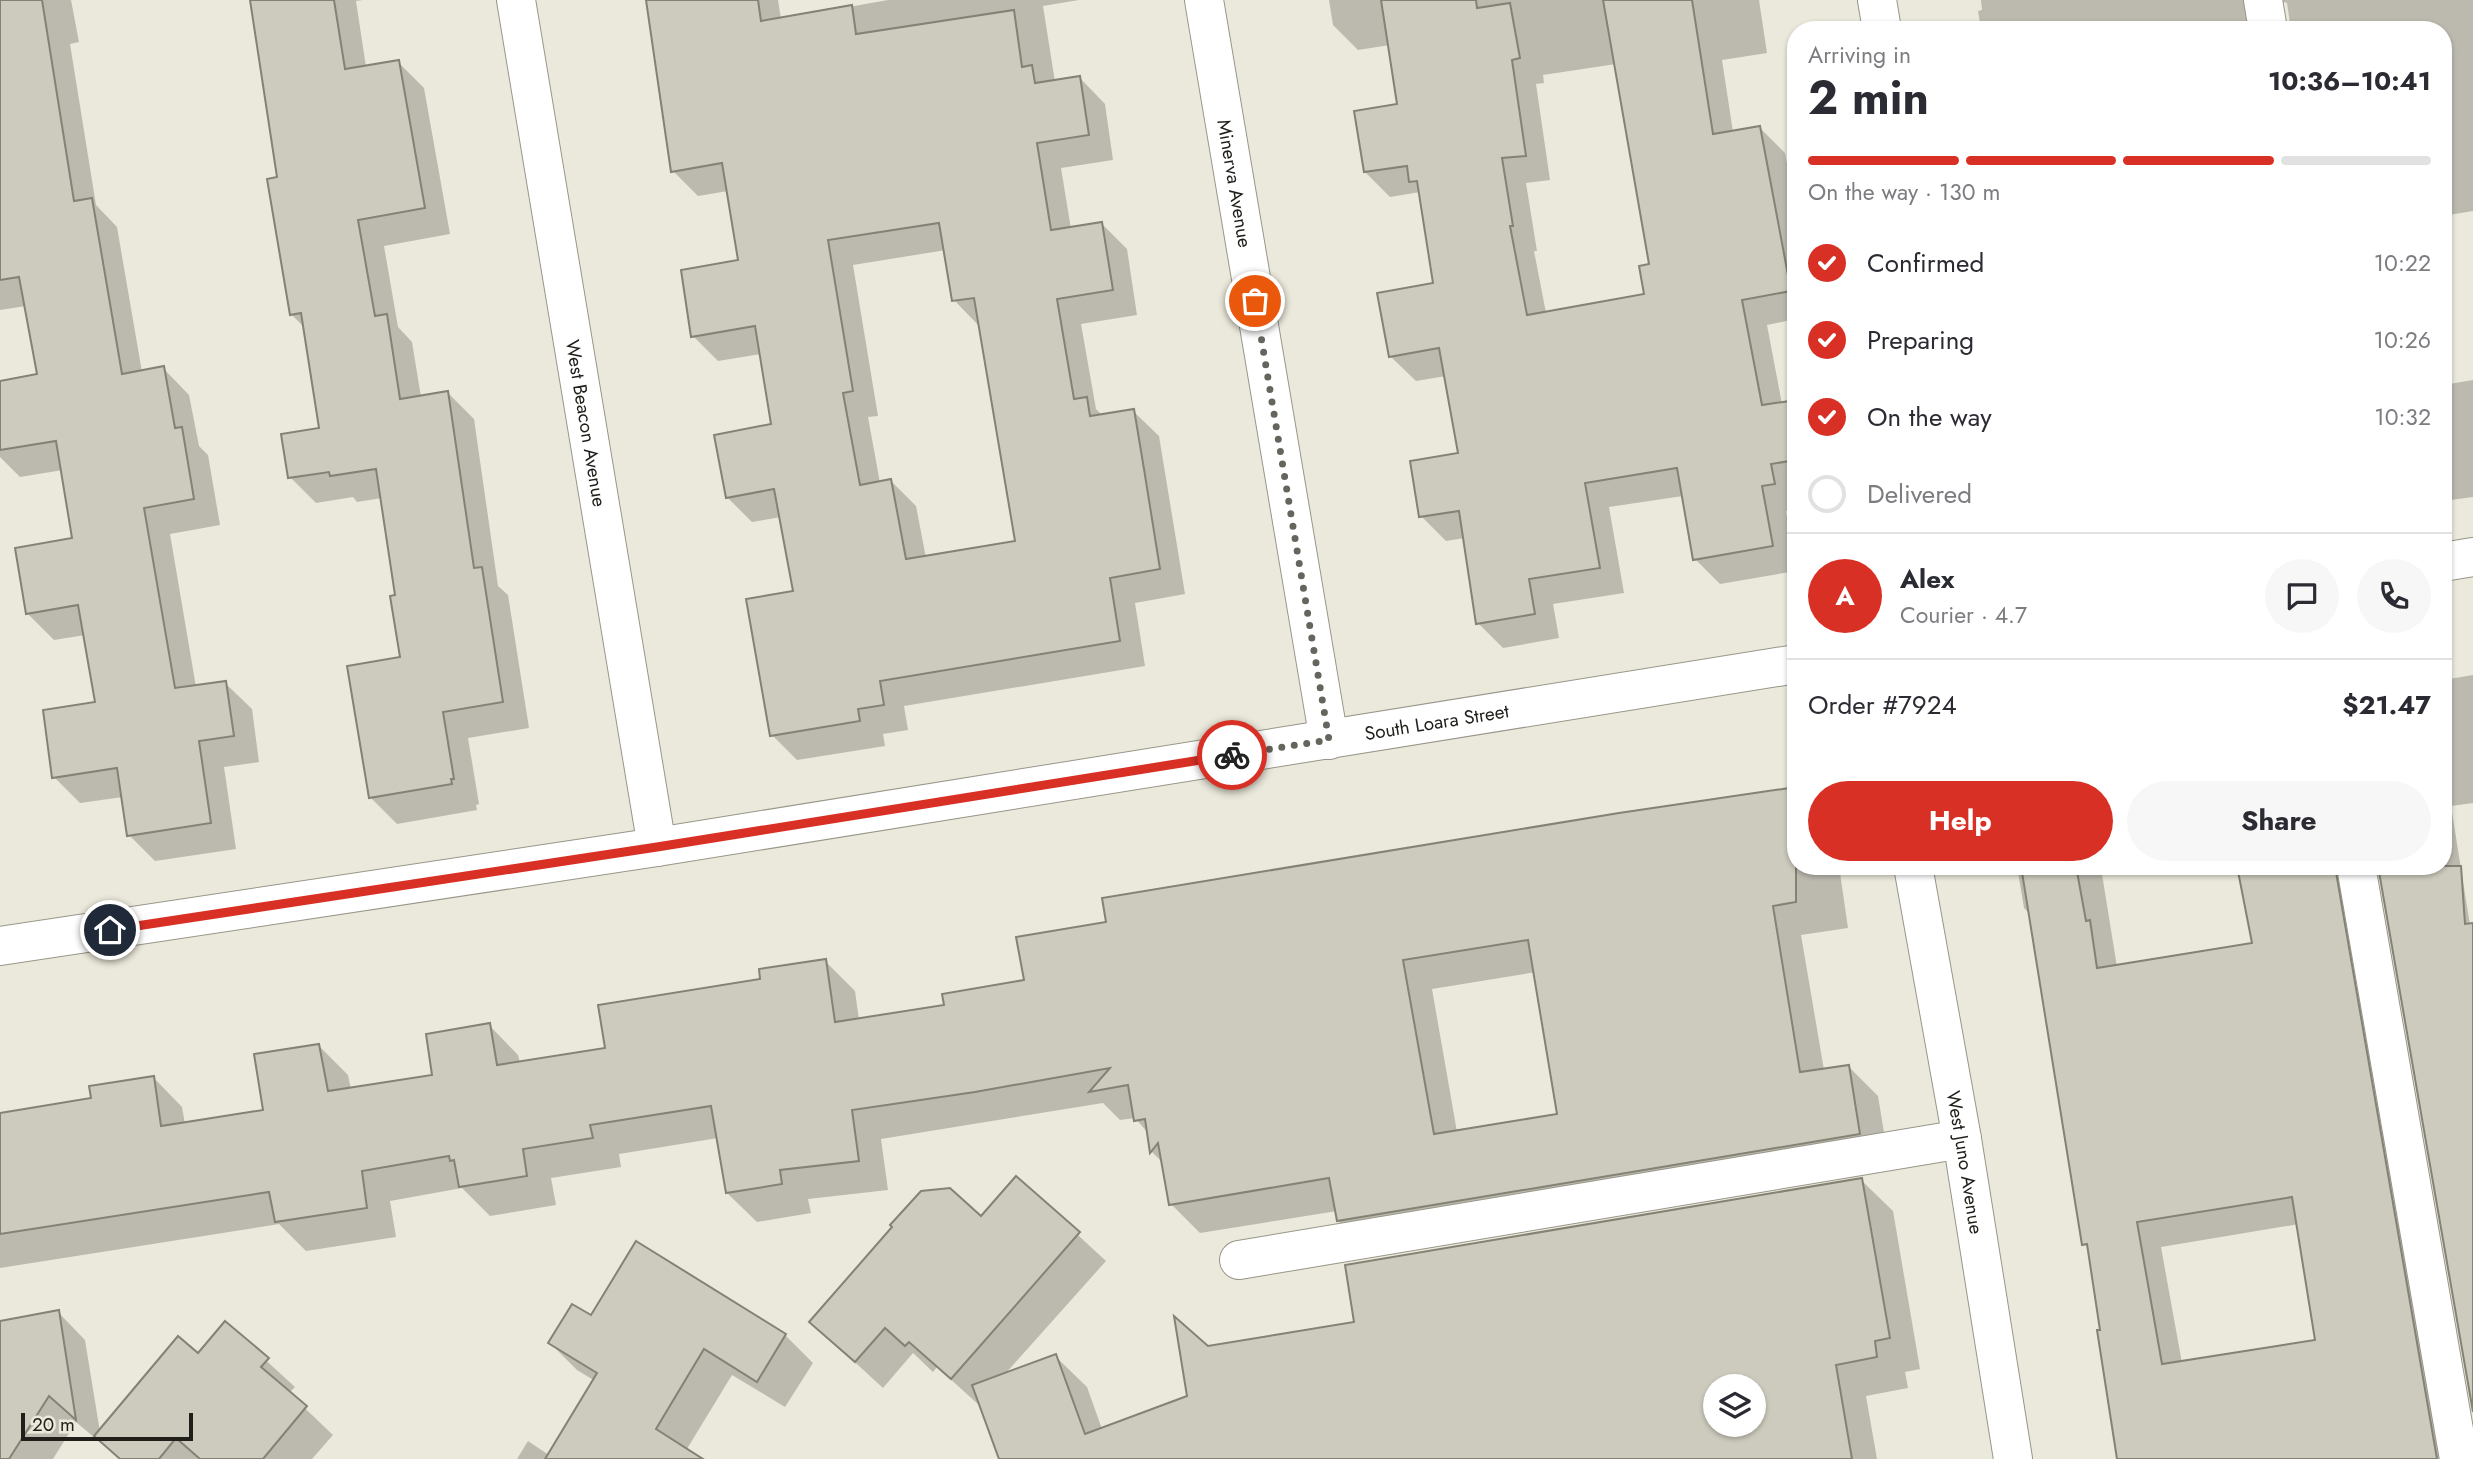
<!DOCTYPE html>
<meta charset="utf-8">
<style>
:root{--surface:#fff;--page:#f7f7f7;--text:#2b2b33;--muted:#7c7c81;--line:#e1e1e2;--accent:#d93025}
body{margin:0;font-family:Jost,sans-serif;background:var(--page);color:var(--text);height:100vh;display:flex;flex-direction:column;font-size:26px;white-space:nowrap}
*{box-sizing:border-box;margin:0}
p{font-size:23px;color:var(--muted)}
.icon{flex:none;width:38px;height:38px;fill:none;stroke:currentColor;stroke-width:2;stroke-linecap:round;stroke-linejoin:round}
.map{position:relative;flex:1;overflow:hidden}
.side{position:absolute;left:1787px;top:21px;width:665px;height:854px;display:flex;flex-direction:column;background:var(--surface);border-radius:28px;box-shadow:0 2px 5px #0004}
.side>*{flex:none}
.buttons{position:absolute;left:1703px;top:1374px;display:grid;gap:14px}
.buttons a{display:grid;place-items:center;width:63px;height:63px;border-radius:50%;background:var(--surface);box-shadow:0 2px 5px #0004;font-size:35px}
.scale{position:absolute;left:21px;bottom:18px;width:172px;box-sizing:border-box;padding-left:7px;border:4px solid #1f1e19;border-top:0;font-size:19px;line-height:24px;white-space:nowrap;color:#1f1e19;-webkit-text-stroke:5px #ebe9db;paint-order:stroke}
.pin{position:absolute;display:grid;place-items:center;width:60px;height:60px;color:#fff;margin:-30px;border:4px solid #fff;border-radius:50%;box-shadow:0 2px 7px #0007}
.courier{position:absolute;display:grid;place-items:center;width:70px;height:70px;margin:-35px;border:5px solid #d93025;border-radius:50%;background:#fff;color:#222;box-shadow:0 2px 9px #0007}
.headline em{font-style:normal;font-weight:700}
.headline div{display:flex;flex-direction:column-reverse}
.headline{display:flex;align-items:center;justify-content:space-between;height:119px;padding:0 21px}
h1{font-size:46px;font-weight:700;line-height:52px}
.bar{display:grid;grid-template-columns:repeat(4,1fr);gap:10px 7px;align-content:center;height:84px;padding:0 21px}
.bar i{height:9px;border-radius:5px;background:var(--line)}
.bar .active{background:var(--accent)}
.bar p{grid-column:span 4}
.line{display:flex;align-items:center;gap:18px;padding:0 21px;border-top:2px solid var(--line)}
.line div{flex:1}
.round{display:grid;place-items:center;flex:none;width:74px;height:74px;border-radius:37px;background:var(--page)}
ol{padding:0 21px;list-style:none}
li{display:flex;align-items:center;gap:21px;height:77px}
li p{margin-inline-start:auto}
li .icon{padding:7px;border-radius:50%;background:var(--accent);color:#fff;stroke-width:4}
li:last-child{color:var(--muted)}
li i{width:38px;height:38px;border:4px solid var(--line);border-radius:50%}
.action{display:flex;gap:14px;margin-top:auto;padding:14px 21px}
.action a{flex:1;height:80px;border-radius:42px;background:var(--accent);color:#fff;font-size:28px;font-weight:700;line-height:80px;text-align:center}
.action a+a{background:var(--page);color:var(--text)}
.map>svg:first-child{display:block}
.shadow{fill:#0003;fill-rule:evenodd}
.building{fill:#cdcbbd;stroke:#848275;stroke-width:2;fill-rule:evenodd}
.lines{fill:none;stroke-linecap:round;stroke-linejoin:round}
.minor-casing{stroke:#989689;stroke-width:40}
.minor{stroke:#fff;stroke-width:38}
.done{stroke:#66655d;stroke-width:7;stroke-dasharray:0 12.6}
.route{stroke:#d93025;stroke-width:9}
.labels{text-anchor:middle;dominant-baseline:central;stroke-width:5;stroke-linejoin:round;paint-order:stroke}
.street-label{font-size:19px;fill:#1f1e19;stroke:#ebe9db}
</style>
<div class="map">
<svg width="2473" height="1459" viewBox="0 0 2473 1459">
<rect width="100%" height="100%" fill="#ebe9db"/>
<g class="shadow">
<path d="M0,0h71l8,42 -9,2 26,161 21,22 25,145 21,-4 26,27 10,51 9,9 12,70 -50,9 26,153 29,-4 27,26 7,53 -35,5 12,82 -81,12 -26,-26 -6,-38 -43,6 -26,-26 43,-74 -12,-68 -31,5 -26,-26 46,-75 -11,-69 -43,7 -20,-20v-75l39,-7 -13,-69 -26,4z"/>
<path d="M252,0h111l-7,1 10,66 32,-5 26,26 26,146 -66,12 14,81 14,15 9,55 27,-4 26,26 24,167 10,9 21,133 -61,10 11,66 -3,1 1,5 -80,14 -26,-26 31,-140 -5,-61 -15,-99 -25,4 -4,-5 -37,6 -26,-26 31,-48 -16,-101 -14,-14 -12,-136z"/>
<path d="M647,0h131l3,19 107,-19h191l-36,6 12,76 25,-4 25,26 8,56 -52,8 10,61 31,-5 25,25 10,66 -56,9 15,85 7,7 30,-5 26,25 26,158 -50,9 10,63 -241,40 4,24 -25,4 2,12 -88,14 -25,-25 23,-143 -14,-75 -29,5 -25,-25 46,-71 -12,-72 -43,7 -25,-25 47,-74 -12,-71 -30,5 -25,-25zM946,250l8,50 25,26 38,217 -91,15 -10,-52 -25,-25 -11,2 -12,-66 10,-1 -25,-151z"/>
<path d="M1329,0h430l8,53 -45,7 11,72 27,-4 25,25 11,57v109l-29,6 15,79 14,-3v108l-10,2 10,60 -76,13 -25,-25 -12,-63 -74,11 15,86 -71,11 6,34 -56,10 -25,-25 -13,-85 -19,3 -25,-25 39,-61 -14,-79 -30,5 -26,-25 45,-72 -15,-92 -30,5 -25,-25 34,-66 -9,-61 -32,5 -25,-25zM1616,64l35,201 -5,30 -100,18 -12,-62h3l-11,-68 24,-3 -14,-96 8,-1 -1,-8z"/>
<path d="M1981,0h492v211l-30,5v-186h-152l-4,-27 -3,-1 -10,5 -9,23h-284l-3,-19 4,-1z"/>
<path d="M2473,380v117l-30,4v-116z"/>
<path d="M2473,675v128l-22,3 19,119h3v477l-92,-533 -14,6 90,584h-338l-29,-209 -6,-6 -54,-330 -6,-6 -7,-42h128l-43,8 15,93 137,-23 -15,-78h204v-186zM2299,1224l18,118 -135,21 -21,-116z"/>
<path d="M1796,866h43l9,62 -47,7 23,135 24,-4 30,30 11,67 -521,87 -30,-29 -1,-10 -137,22 -29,-29 -7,-40 -12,-12 -3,-18 -14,-16 -15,2 -17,-17 -222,36 7,51 -80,9 3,14 -54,9 -30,-29 -9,-55 -99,16 2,13 -70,11 5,27 -66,11 -28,-28 -72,13 6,36 -90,14 -27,-27 -279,44v-153l93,-15 60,-23 29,30 3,17 80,-13 54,-65 29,29 3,15 83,-14 55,-51 29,30 2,8 87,-14 155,-69 63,-19 30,30 4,29zM1536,972l23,144 -102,16 -25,-143z"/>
<path d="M1016,1178l90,83 -101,113 50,-18 32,31 15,42 87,-32 18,-50 149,-24 505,-143 32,31 27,158 -15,3 3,16 -42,8 11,63h-875l-21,-57 -2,3 -42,-38 -4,5 -20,-19 -30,35 -72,-66 170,-104zM1715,1386h39v38h-39z"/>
<path d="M636,1243l149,92 28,28 -28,44 -53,-32 -50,82 2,2h-167l11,-18 21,14 46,-74 -18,-11 -27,-27 41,-25z"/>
<path d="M58,1312l27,28 15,92 99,-77 26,-32 70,64 -6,6 44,42 -21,24h-193l-18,-18 1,3 -26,-22 -23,37h-53v-136z"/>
</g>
<g class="building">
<path d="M0,0h42l32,201 18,-3 30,176 42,-8 11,62 7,-1 12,72 -50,9 31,180 51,-7 8,55 -35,5 12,82 -84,13 -10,-68 -65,10 -9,-68 52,-8 -17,-97 -52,9 -11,-66 57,-10 -16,-97 -56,9v-69l37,-7 -18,-97 -19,3z"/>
<path d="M250,0h84l11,69 54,-9 26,148 -67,12 17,96 12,-2 13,85 48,-8 26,177 8,-1 21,135 -60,10 11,67h-3l1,5 -83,14 -22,-132 53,-9 -10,-61 5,-1 -19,-126 -46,7 -1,-4 -41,6 -7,-44 38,-6 -18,-115 -11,2 -23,-136 10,-2z"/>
<path d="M646,0h112l3,21 91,-16 4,29 158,-24 8,57 10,-2 3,18 45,-7 9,59 -52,8 14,87 51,-8 11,68 -56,9 17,100 13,-2 3,19 44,-7 10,60 16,100 -50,9 10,63 -240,40 4,24 -26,4 2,12 -90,15 -24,-137 47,-8 -19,-102 -48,9 -12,-63 57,-11 -16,-98 -64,11 -10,-67 57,-10 -16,-97 -51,9zM939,223l13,78 22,-3 41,243 -109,18 -15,-80 -31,6 -17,-92 10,-2 -25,-151z"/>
<path d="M1381,0h95l1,8 33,-5 10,55 -8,2 14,96 -24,2 11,68h-3l17,89 117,-21 -5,-28 10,-2 -46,-264h89l21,134 47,-8 31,165 -49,9 20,105 34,-5v60l-25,4 4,20 -13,2 11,60 -80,14 -16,-92 -92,15 15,85 -71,11 6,35 -59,10 -17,-113 -40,6 -9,-56 48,-8 -19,-105 -50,9 -12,-64 56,-10 -16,-102 -8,1 -2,-16 -43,6 -10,-61 43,-7z"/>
<path d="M1796,787v115l-23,4 27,166 49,-7 11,69 -523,87 -8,-43 -160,27 -11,-62 -8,10 -5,-34 -11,2 -6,-36 -39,7 21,-24 -135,24 -123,18 7,51 -79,9 2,14 -56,9 -15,-87 -121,19 3,13 -70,11 4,27 -68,11 -5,-27 -4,1 -1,-5 -87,15 5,37 -92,14 -6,-30 -269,42v-121l91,-15 -2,-12 65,-10 7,50 102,-16 -9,-56 65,-10 9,47 104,-16 -6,-41 64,-11 7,42 108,-17 -7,-43 162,-26 -1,-10 67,-10 9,63 109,-17 -2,-11 82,-14 -8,-43 90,-15 -4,-24 517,-85zM1528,940l29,174 -123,20 -31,-174z"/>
<path d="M2021,866h55l10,55 4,-1 7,48 155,-25 -15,-77h98l102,593h-320l-20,-129h3l-13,-86 -5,1zM2292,1197l23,143 -153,24 -25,-142z"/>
<path d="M2378,866h83l4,58 8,-1v489z"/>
<path d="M1016,1176l64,56 -129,147 -42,-37 -4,4 -20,-18 -30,34 -46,-40 83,-95 -2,-2 31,-34 29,-3 31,28z"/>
<path d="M1862,1178l28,160 -15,3 2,16 -41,8 16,94h-853l-27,-74 84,-31 29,80 102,-38 -13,-80 34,30 146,-24 -9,-57zM1715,1386h39v38h-39z"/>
<path d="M636,1241l150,93 -29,48 -53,-33 -48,80 47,30h-158l52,-86 -49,-30 24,-39 19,11z"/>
<path d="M59,1310l17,110 -27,-24 -40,63h-9v-138z"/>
<path d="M225,1321l44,37 -8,9 46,39 -44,53h-63l-24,-21 -17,21h-39l-26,-23 84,-100 20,17z"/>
</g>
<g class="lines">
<g class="minor-casing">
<g id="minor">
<path id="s1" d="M516,0l141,847"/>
<path id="s2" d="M1204,0l125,740"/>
<path d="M1877,0l5,30"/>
<path d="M2263,0l5,30"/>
<path d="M2443,562l30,-5"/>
<path id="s3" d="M1913,866l49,273 51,320"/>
<path d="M2356,866l103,593"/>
<path id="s4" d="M0,946l657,-99 1139,-183"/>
<path d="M1239,1260l723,-121"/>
</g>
</g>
<use href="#minor" class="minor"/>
</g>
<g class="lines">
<path class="done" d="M1232,755l97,-15 -74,-439"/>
<path class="route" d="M110,930l547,-83 575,-92"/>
</g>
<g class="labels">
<g class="street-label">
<text stroke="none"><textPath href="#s2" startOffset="186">Minerva Avenue</textPath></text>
<text stroke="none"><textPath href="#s1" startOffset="429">West Beacon Avenue</textPath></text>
<text stroke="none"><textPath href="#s4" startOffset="1454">South Loara Street</textPath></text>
<text stroke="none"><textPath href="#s3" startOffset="301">West Juno Avenue</textPath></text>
</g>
</g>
</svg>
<div class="buttons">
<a><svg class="icon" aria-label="layers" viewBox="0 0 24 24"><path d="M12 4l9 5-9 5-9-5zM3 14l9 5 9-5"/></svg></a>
</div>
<div class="scale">20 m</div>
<div class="pin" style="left:1255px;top:301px;background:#ea580c"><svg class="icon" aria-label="bag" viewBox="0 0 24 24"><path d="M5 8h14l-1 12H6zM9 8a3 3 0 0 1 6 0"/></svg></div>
<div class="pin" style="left:110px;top:930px;background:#1f2937"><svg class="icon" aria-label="home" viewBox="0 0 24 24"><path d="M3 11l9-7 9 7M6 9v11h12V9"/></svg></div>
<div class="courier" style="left:1232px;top:755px"><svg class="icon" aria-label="bike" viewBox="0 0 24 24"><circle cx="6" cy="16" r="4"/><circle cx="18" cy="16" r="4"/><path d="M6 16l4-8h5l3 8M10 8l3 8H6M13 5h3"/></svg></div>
<section class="side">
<div class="headline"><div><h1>2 min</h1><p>Arriving in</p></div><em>10:36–10:41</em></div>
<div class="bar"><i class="active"></i><i class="active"></i><i class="active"></i><i></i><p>On the way · 130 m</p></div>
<ol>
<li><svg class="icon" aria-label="check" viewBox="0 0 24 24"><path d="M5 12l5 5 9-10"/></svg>Confirmed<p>10:22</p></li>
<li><svg class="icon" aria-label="check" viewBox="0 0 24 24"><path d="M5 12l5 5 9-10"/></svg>Preparing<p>10:26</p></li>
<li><svg class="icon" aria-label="check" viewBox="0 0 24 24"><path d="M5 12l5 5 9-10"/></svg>On the way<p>10:32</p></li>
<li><i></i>Delivered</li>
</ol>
<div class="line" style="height:126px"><b class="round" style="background:var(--accent);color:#fff">A</b><div><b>Alex</b><p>Courier · 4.7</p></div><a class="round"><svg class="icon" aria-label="chat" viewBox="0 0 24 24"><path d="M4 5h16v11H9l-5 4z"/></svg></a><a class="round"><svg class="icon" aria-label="phone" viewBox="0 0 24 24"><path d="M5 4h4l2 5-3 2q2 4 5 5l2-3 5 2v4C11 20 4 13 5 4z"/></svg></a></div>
<div class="line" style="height:91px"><div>Order #7924</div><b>$21.47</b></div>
<div class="action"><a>Help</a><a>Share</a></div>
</section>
</div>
